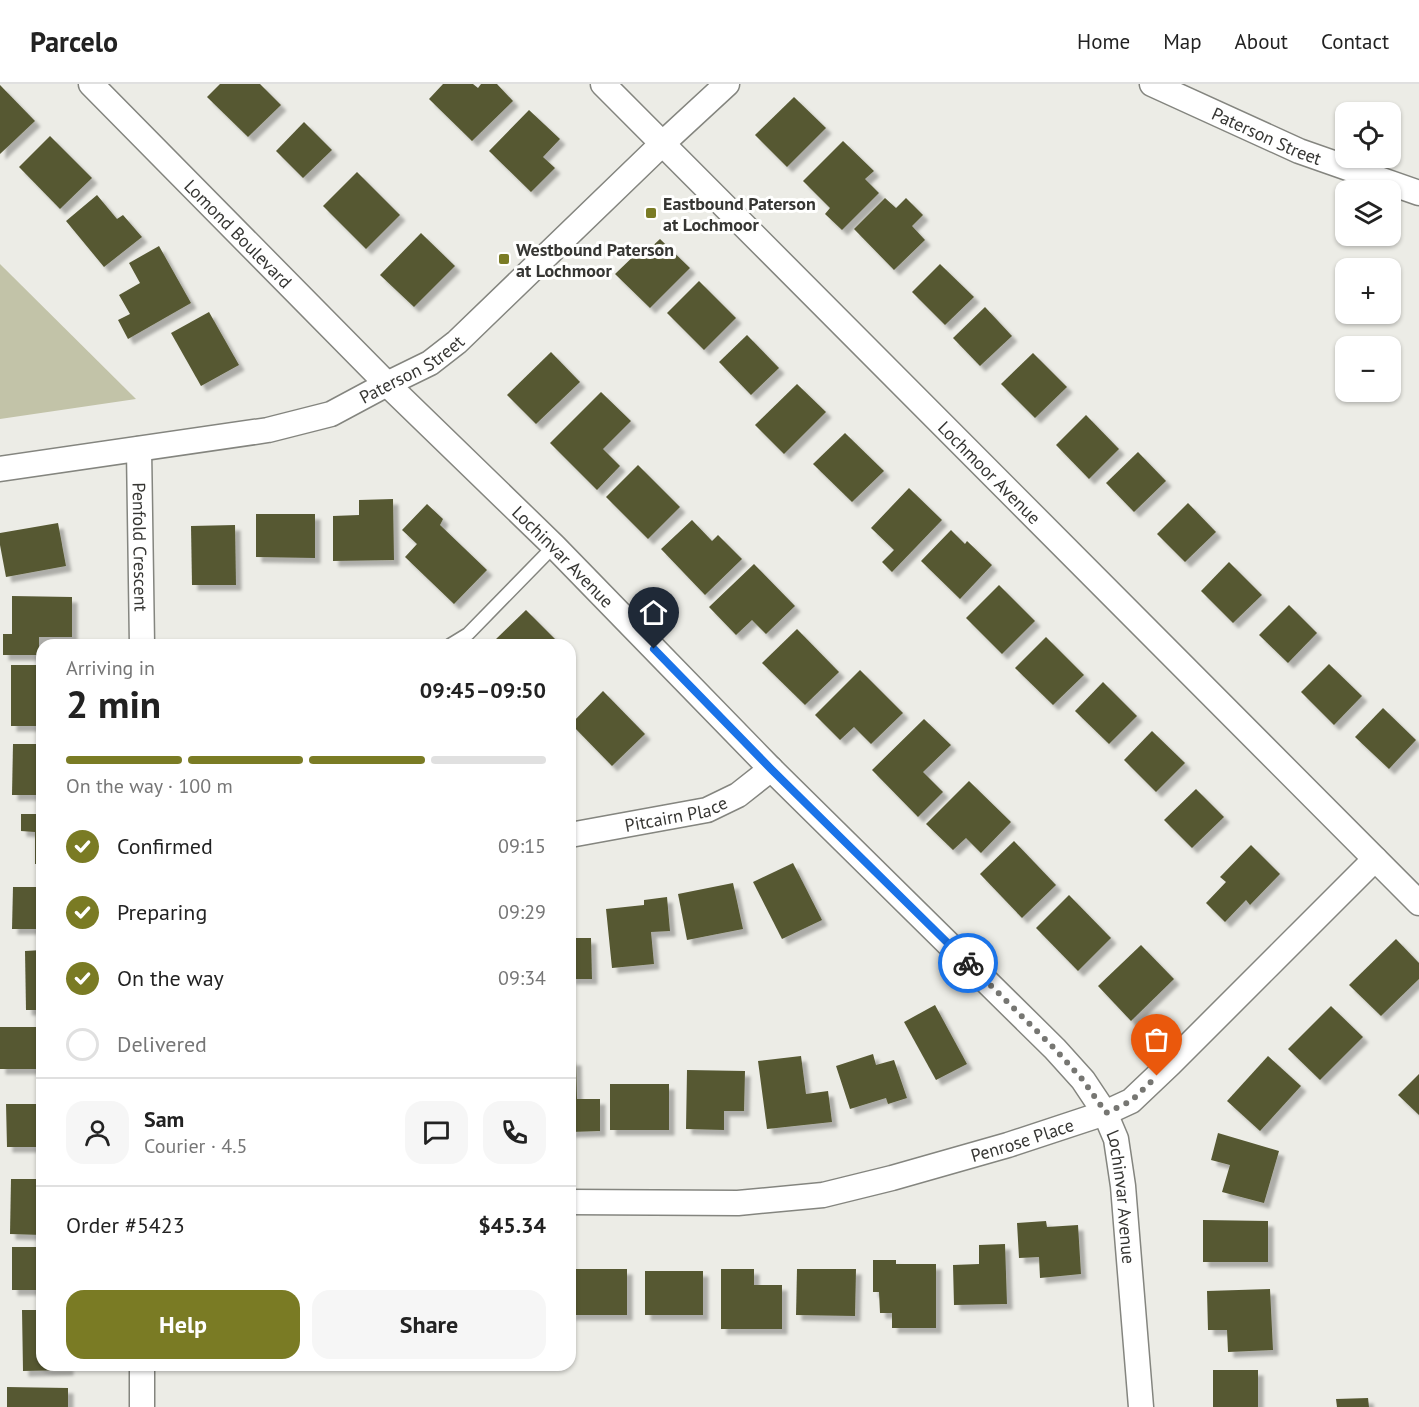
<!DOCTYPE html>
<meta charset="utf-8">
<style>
:root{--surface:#fff;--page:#f6f6f6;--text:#222;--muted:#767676;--line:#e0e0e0;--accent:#7a7b24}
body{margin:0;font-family:"PT Sans",sans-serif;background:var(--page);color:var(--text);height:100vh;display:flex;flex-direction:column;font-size:22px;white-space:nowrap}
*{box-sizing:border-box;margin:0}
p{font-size:20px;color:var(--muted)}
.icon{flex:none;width:33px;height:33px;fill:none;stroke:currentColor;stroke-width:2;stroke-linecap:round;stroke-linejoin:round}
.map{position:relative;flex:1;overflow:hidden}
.side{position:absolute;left:36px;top:555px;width:540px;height:732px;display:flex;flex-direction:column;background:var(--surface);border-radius:18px;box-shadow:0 2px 4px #0004}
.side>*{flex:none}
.buttons{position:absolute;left:1335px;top:18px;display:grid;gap:12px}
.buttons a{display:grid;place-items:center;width:66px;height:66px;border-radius:12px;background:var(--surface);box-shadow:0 2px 4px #0004;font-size:30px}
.pin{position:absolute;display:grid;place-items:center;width:51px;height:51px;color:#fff;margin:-62px -26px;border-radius:50% 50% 50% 0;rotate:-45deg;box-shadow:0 0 6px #0007}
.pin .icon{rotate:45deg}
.courier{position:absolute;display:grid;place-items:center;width:60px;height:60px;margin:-30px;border:4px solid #1a73e8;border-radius:50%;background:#fff;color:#222;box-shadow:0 2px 8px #0007}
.summary em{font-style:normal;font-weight:800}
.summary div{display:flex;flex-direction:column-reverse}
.summary{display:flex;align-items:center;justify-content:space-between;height:102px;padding:0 30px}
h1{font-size:39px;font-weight:800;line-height:45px}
.bar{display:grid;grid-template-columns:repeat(4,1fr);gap:9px 6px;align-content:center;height:72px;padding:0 30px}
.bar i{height:8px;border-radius:4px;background:var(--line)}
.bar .selected{background:var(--accent)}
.bar p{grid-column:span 4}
.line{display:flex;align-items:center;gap:15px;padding:0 30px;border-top:2px solid var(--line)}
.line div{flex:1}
.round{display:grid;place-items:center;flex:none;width:63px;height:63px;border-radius:18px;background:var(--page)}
ol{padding:0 30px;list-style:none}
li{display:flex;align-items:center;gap:18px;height:66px}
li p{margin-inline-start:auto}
li .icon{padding:6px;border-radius:50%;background:var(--accent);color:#fff;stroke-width:4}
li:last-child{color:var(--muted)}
li i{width:33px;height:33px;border:3px solid var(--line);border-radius:50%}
.button{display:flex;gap:12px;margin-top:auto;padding:12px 30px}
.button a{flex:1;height:69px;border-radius:18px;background:var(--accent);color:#fff;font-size:24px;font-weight:800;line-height:69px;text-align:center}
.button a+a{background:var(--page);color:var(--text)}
header{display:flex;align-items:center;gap:36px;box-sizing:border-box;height:84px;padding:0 30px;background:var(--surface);border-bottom:2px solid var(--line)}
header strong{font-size:28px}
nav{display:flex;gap:33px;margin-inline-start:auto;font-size:21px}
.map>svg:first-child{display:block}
.green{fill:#c2c3a8}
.building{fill:#565833;filter:url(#shadow)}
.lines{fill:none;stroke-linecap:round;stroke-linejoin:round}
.lane-casing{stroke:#84857f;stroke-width:15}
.street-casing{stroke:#84857f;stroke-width:27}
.lane{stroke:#fff;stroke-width:12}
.street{stroke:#fff;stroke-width:24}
.done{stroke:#767672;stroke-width:6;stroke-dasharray:0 10.8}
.route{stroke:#1a73e8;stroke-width:8}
.poi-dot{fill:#7a7b24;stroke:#fffffe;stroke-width:2}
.labels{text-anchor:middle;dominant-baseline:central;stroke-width:6;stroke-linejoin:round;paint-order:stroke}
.street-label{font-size:18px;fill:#363633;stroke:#fffffe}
.poi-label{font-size:18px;font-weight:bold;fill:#363633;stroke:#fffffe;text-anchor:start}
</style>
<header>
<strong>Parcelo</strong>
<nav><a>Home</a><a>Map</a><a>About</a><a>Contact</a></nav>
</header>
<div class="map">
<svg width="1419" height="1323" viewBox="0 0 1419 1323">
<defs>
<filter id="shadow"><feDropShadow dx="5.5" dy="5.5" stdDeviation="1.5" flood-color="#0004"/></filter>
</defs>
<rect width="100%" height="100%" fill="#ecece6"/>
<path class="green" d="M0,180l136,135 -136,20z"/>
<g class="building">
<path d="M220,0h40l21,21 -33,32 -41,-40z"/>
<path d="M443,0h30l5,4 3,-4h16l16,17 -41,40 -43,-42z"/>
<path d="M0,1l35,36 -35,33z"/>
<path d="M794,13l32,31 -39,39 -32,-32z"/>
<path d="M529,26l31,29 -17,18 12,11 -24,24 -42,-41z"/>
<path d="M304,38l28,28 -29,28 -27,-27z"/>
<path d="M50,52l42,42 -32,31 -41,-42z"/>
<path d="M843,57l31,30 -9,8 14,14 -37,37 -17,-16 5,-6 -27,-27z"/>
<path d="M357,88l43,43 -34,34 -43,-43z"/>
<path d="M97,111l20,24 6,-4 19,22 -38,30 -38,-46z"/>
<path d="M885,114l11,10 10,-10 17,17 -11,11 13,14 -31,30 -40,-41z"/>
<path d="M421,149l34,33 -41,41 -34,-32z"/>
<path d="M660,155l30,29 -40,40 -35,-34 26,-25 4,4z"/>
<path d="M159,162l32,57 -63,36 -10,-19 12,-6 -11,-19 21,-12 -11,-20z"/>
<path d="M940,180l34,33 -29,28 -33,-33z"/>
<path d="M699,197l37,37 -32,32 -37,-37z"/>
<path d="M985,223l27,29 -32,30 -27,-28z"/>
<path d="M209,228l30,53 -38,21 -30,-53z"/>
<path d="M747,251l32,33 -28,27 -32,-33z"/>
<path d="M551,268l29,30 -44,42 -29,-29z"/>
<path d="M1033,269l34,34 -32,31 -34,-34z"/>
<path d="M797,300l29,28 -42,42 -29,-29z"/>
<path d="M601,308l30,29 -28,28 17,17 -23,24 -47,-47z"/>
<path d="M1086,331l33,34 -30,30 -33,-34z"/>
<path d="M845,349l39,38 -32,31 -39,-38z"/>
<path d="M1138,368l28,29 -32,31 -28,-29z"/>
<path d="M638,381l42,42 -32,32 -42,-42z"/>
<path d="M909,404l33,32 -50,52 -10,-10 12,-12 -23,-22z"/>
<path d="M393,415l1,61 -61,1v-45l26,-1v-15z"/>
<path d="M1188,419l28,29 -31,30 -28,-28z"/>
<path d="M427,420l16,15 -3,6 47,45 -33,34 -49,-47 12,-13 -15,-14z"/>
<path d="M256,430h59v44l-59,-1z"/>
<path d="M692,436l20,21 6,-6 24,24 -37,36 -44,-46z"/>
<path d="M58,439l8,43 -60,11 -6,-32v-12z"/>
<path d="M235,441l1,60h-44l-1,-59z"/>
<path d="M951,446l14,14 2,-3 25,24 -32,34 -39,-38z"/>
<path d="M1229,478l33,33 -29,28 -32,-32z"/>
<path d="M754,480l41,42 -29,28 -14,-14 -16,15 -27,-28z"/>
<path d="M999,501l36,36 -33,33 -36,-36z"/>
<path d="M12,512l60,1v40h-33v18h-36v-21h9z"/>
<path d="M1289,521l28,28 -29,30 -29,-28z"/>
<path d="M526,526l35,35h-61l-5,-5z"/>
<path d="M797,545l42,43 -34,33 -43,-42z"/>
<path d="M1046,553l38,38 -31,30 -38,-37z"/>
<path d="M1329,580l33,32 -28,29 -33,-33z"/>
<rect x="11" y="581" width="31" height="61"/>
<path d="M860,586l43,43 -32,31 -17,-17 -14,13 -25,-25z"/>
<path d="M1103,598l34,34 -28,28 -34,-33z"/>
<path d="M603,607l42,43 -33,32 -41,-42z"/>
<path d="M1383,624l33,32 -27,29 -34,-32z"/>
<path d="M924,635l27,26 -28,27 20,20 -25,25 -46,-47z"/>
<path d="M1152,647l33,32 -29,29 -32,-32z"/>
<path d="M13,660h29v51h-30z"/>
<path d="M969,697l42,41 -30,31 -15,-15 -13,12 -27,-26z"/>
<path d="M1196,705l28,28 -32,31 -28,-28z"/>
<path d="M21,730h21v50h-7v-32l-14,-1z"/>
<path d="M1014,757l42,44 -34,33 -42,-44z"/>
<path d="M1251,761l29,29 -30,31 -4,-5 -21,22 -19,-19 20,-21 -6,-5z"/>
<path d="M793,779l29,57 -40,19 -29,-57z"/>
<path d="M733,799l10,46 -56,11 -9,-46z"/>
<path d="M13,803h29v42h-30z"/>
<path d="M1069,811l42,43 -33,33 -42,-43z"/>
<path d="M667,813l3,34 -19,1 3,32 -42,4 -6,-59 38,-4v-5z"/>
<path d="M570,854h21l1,41h-22z"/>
<path d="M1396,855l23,24v16l-38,37 -32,-31z"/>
<path d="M1141,861l33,34 -43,42 -33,-35z"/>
<path d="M42,866v60h-16l-1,-59z"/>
<path d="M935,921l32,59 -31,16 -32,-58z"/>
<path d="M1331,922l32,31 -43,43 -32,-31z"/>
<path d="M0,943h42v67h-5v-25h-37z"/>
<path d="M873,970l3,11 18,-5 13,38 -19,6 -2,-6 -36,11 -14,-43z"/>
<path d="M801,972l5,38 22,-3 4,31 -65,7 -9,-68z"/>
<path d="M1268,972l33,30 -41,45 -33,-30z"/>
<path d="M570,976h6l1,39h23v32l-30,1z"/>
<path d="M687,986l58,1 -1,40h-20v19l-38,-1z"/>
<path d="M1419,990v41l-21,-20z"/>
<rect x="610" y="1000" width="59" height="46"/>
<path d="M6,1020h36v61h-6v-18h-29z"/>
<path d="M1218,1049l61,18 -15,52 -42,-11 8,-27 -19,-5z"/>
<path d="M11,1095h31v56l-32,-1z"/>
<path d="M1203,1136l65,1v41h-65z"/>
<path d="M1046,1137l1,6 31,-2 3,49 -41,4 -1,-21 -20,1 -2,-35z"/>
<path d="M1005,1160l2,60 -53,1 -1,-40 26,-1v-19z"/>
<rect x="12" y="1163" width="30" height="43"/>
<path d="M873,1176h23v4h40v64h-44v-15h-12l-1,-21h-6z"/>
<rect x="570" y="1185" width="57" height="46"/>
<path d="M721,1185h33v16h28v44h-61z"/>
<path d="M797,1185h59l-1,47 -59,-1z"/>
<rect x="645" y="1187" width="58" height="44"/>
<path d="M1270,1205l3,61 -45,2 -1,-22h-19l-1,-39z"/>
<path d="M22,1226h20v55h26v5l-45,1z"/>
<rect x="1213" y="1286" width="45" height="37"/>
<path d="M7,1303l61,1v19h-61z"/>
<path d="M1368,1314l1,9h-32l-1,-8z"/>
</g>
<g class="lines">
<g class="lane-casing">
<path id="lane" d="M450,561l18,-11 86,-88"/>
</g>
<g class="street-casing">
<g id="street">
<path id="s1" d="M91,0l296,300 167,162 217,223 284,280 28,31 22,33 11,26 7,47 18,221"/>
<path id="s2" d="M603,0l816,819"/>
<path id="s3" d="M1152,0l147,67 120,42"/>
<path id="s4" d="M139,365l3,196"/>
<path id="s5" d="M0,385l268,-39 63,-16 56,-30 43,-21 27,-21 205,-198 65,-60"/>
<path id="s6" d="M570,751l137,-25 31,-15 33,-26"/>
<path id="s7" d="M570,1118l168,1 85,-8 69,-17 116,-33 97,-32 26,-12 39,-37 205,-205"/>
<path d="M142,1281v42"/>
</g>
</g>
<use href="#lane" class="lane"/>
<use href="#street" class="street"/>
</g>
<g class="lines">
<path class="done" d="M968,879l87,86 28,31 23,33 25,-12 26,-25"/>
<path class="route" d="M654,565l117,120 197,194"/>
</g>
<g class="poi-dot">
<rect x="645" y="123" width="12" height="12" rx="3"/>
<rect x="498" y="169" width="12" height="12" rx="3"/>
</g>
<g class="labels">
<g class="street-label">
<text stroke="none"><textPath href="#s3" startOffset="126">Paterson Street</textPath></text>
<text stroke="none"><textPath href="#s1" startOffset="210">Lomond Boulevard</textPath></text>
<text stroke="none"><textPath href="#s5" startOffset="428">Paterson Street</textPath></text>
<text stroke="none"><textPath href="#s2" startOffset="548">Lochmoor Avenue</textPath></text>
<text stroke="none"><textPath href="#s4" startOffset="98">Penfold Crescent</textPath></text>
<text stroke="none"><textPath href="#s1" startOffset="668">Lochinvar Avenue</textPath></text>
<text stroke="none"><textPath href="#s6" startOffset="108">Pitcairn Place</textPath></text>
<text stroke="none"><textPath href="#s7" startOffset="460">Penrose Place</textPath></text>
<text stroke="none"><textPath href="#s1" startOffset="1532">Lochinvar Avenue</textPath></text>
</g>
<g class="poi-label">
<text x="663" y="119">Eastbound Paterson<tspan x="663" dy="21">at Lochmoor</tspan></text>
<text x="516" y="165">Westbound Paterson<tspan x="516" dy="21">at Lochmoor</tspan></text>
</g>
</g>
</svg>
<div class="buttons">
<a><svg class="icon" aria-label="locate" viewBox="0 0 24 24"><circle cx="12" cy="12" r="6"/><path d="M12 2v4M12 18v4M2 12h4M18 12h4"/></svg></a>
<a><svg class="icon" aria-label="layers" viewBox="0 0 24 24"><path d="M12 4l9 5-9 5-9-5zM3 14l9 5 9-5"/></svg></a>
<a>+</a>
<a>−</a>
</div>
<div class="pin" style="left:1157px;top:992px;background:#ea580c"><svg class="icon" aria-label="bag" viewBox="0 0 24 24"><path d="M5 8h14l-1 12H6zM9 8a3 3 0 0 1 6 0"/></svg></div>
<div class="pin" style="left:654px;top:565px;background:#1f2937"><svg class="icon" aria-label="home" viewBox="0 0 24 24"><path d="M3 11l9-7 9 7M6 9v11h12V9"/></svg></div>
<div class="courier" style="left:968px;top:879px"><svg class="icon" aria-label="bike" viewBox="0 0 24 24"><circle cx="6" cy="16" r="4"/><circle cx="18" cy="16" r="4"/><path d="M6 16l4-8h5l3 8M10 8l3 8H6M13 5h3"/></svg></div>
<section class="side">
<div class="summary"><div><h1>2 min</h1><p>Arriving in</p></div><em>09:45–09:50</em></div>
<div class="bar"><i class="selected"></i><i class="selected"></i><i class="selected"></i><i></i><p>On the way · 100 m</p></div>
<ol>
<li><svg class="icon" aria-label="check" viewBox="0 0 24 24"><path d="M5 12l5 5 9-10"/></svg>Confirmed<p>09:15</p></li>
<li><svg class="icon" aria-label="check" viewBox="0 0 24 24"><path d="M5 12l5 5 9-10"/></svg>Preparing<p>09:29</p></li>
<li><svg class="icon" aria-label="check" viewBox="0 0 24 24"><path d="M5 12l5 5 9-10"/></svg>On the way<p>09:34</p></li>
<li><i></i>Delivered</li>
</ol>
<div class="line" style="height:108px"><a class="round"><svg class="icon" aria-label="person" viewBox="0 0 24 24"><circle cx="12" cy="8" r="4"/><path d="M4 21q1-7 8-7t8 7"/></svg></a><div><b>Sam</b><p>Courier · 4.5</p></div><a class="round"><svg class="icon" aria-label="chat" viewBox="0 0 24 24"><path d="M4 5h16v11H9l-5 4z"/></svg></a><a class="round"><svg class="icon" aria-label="phone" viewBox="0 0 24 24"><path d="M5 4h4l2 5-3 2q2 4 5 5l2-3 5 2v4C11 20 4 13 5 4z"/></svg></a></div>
<div class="line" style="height:78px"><div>Order #5423</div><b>$45.34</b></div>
<div class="button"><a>Help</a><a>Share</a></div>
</section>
</div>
